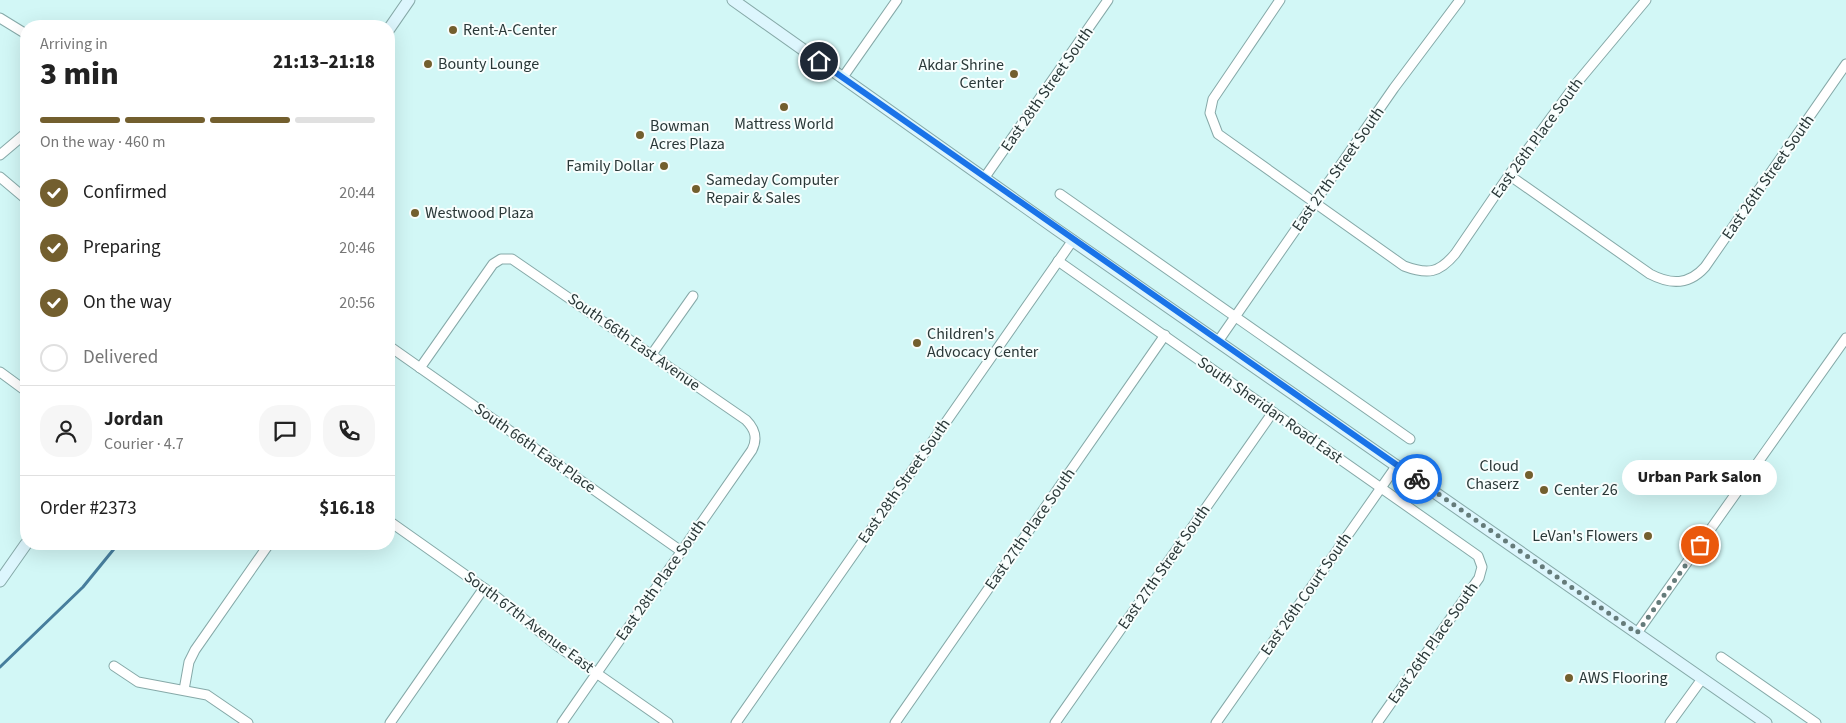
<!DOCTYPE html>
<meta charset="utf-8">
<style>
:root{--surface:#fff;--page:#f6f6f6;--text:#222;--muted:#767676;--line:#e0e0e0;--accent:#735f2e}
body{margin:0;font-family:"Source Sans 3",sans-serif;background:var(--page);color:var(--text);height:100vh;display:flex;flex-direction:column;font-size:19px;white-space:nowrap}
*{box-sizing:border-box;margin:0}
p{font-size:16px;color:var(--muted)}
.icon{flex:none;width:28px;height:28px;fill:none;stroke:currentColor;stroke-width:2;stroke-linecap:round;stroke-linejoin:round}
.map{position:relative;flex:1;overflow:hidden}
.panel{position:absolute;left:20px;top:20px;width:375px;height:530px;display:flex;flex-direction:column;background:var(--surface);border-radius:20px;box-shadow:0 5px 20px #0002}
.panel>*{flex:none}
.pin{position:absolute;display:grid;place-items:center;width:42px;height:42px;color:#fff;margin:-21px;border:2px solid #fff;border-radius:50%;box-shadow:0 1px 5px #0007}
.courier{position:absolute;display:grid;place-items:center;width:50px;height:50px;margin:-25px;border:4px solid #1a73e8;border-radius:50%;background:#fff;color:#222;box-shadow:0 1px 6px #0007}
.bubble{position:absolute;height:35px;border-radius:18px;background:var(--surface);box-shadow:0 5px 20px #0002;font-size:16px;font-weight:800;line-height:35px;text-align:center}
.overview em{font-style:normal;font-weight:800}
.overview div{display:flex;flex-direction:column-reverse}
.overview{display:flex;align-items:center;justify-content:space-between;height:85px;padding:0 20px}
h1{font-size:32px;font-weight:800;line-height:38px}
.bar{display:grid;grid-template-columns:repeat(4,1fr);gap:8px 5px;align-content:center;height:60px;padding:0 20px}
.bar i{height:6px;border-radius:4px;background:var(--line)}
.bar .on{background:var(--accent)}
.bar p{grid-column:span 4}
.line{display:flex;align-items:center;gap:12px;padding:0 20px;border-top:1px solid var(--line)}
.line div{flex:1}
.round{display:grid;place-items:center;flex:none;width:52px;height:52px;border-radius:20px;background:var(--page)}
ol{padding:0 20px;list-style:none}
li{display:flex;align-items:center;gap:15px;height:55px}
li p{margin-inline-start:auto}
li .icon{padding:5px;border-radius:50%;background:var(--accent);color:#fff;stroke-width:4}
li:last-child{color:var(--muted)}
li i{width:28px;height:28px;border:2px solid var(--line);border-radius:50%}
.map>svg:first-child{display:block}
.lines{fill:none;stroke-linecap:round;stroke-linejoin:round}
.stream{stroke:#477e9d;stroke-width:3}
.street-casing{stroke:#86a9a8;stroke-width:11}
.secondary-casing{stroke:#86a9a8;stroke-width:13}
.street{stroke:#fff;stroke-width:9}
.secondary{stroke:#ddf6fd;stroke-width:11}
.done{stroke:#657b7a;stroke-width:5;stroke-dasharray:0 9}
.route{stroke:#1a73e8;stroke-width:6}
.poi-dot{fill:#735f2e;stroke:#f7fefd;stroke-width:2}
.labels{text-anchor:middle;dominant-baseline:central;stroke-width:4;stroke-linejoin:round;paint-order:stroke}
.poi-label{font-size:16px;fill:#2a3838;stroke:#f7fefd;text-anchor:start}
.street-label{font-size:16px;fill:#2a3838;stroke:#f7fefd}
</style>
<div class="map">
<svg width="1846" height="723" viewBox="0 0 1846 723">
<rect width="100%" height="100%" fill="#d2f7f6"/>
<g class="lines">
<path class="stream" d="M0,667l83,-80 35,-43"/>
<g class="street-casing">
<g id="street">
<path d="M1280,0l-67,99 -3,14 8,21 186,132c24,9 35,7 51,-12l54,-79 66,-90 71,-85"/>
<path d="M0,18l26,16"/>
<path d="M843,77l54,-77"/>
<path d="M0,155l26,-22"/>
<path d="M1509,175l141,99c21,11 39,11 55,-7l141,-203"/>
<path d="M0,177l26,22"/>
<path d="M985,177l123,-177"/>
<path d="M1060,194l350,245"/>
<path d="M1058,261l420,295 4,11 -3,11 -102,145"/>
<path d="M1219,340l175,-252 66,-88"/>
<path d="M389,346l292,205"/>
<path d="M652,354l41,-58"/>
<path d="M420,368l73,-104 8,-5h11l234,161c9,9 12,18 6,30l-190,273"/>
<path d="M0,372l26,19"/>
<path d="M389,521l109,77 58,47 112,78"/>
<path d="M1637,633l209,-295"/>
<path d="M1721,657l95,66"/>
<path d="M114,666l24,16 69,13 41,28"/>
<path d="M184,690l5,-28 6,-12 74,-106"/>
<path d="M390,723l94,-135"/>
<path d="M736,723l337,-483"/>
<path d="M895,723l270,-388"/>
<path d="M1055,723l218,-311"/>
<path d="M1216,723l181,-258"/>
<path d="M1670,723l32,-44"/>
</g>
</g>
<g class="secondary-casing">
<g id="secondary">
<path d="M733,0l323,229 710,494"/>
<path d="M389,29l20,-29"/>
<path d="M0,581l26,-37"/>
</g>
</g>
<use href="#street" class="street"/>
<use href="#secondary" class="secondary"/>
</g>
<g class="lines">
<path class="done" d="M1417,479l220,154 63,-88"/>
<path class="route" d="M819,61l598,418"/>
</g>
<g class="poi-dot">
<circle cx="453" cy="30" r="5"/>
<circle cx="428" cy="64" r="5"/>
<circle cx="1014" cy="74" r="5"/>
<circle cx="784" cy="107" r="5"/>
<circle cx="640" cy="135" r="5"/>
<circle cx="664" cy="166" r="5"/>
<circle cx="696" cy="189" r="5"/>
<circle cx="415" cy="213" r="5"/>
<circle cx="917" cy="343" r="5"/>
<circle cx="1529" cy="475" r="5"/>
<circle cx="1544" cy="490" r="5"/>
<circle cx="1648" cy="536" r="5"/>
<circle cx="1569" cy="678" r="5"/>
</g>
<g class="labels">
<g class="poi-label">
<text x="463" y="30">Rent-A-Center</text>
<text x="438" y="64">Bounty Lounge</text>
<text x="1004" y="65" text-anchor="end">Akdar Shrine<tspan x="1004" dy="18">Center</tspan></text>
<text x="784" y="124" text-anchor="middle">Mattress World</text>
<text x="650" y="126">Bowman<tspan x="650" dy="18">Acres Plaza</tspan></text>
<text x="654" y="166" text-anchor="end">Family Dollar</text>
<text x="706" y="180">Sameday Computer<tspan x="706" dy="18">Repair &amp; Sales</tspan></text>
<text x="425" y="213">Westwood Plaza</text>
<text x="927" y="334">Children's<tspan x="927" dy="18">Advocacy Center</tspan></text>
<text x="1519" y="466" text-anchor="end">Cloud<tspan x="1519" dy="18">Chaserz</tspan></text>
<text x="1554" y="490">Center 26</text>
<text x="1638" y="536" text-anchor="end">LeVan's Flowers</text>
<text x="1579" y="678">AWS Flooring</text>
</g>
<g class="street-label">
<text transform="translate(1047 89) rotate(-55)">East 28th Street South</text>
<text transform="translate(1537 138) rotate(-54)">East 26th Place South</text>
<text transform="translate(1338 169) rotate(-55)">East 27th Street South</text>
<text transform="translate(1768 177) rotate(-55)">East 26th Street South</text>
<text transform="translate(634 342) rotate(35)">South 66th East Avenue</text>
<text transform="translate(1270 410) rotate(35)">South Sheridan Road East</text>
<text transform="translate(535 448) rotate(35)">South 66th East Place</text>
<text transform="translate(904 481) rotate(-55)">East 28th Street South</text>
<text transform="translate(1030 529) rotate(-55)">East 27th Place South</text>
<text transform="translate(1164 567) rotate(-55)">East 27th Street South</text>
<text transform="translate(661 580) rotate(-55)">East 28th Place South</text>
<text transform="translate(1306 594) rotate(-55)">East 26th Court South</text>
<text transform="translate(529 622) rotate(37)">South 67th Avenue East</text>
<text transform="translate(1433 643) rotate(-55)">East 26th Place South</text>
</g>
</g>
</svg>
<div class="pin" style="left:1700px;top:545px;background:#ea580c"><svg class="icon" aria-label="bag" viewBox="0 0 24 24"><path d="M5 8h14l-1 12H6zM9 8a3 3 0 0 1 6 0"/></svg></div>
<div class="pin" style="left:819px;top:61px;background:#1f2937"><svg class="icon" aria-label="home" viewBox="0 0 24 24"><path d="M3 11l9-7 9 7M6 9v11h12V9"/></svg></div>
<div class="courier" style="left:1417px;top:479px"><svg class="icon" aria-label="bike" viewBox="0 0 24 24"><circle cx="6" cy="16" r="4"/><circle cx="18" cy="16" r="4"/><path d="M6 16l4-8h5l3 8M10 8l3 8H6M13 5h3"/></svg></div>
<div class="bubble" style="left:1622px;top:460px;width:155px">Urban Park Salon</div>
<section class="panel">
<div class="overview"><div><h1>3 min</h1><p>Arriving in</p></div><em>21:13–21:18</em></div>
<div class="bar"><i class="on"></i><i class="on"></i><i class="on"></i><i></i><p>On the way · 460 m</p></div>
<ol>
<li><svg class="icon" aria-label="check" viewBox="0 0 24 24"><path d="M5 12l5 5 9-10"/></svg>Confirmed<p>20:44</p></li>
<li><svg class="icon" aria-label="check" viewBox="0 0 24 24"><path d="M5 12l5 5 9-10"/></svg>Preparing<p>20:46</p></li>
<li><svg class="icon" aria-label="check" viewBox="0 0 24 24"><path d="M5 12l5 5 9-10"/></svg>On the way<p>20:56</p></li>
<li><i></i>Delivered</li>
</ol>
<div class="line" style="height:90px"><a class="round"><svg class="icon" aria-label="person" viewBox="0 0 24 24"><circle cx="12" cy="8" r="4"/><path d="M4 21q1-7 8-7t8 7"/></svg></a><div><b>Jordan</b><p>Courier · 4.7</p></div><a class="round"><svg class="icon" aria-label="chat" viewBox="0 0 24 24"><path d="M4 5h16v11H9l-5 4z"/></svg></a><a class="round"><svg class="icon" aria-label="phone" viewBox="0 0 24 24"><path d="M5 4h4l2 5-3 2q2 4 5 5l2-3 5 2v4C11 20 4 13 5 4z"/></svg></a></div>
<div class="line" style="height:65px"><div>Order #2373</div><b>$16.18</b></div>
</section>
</div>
